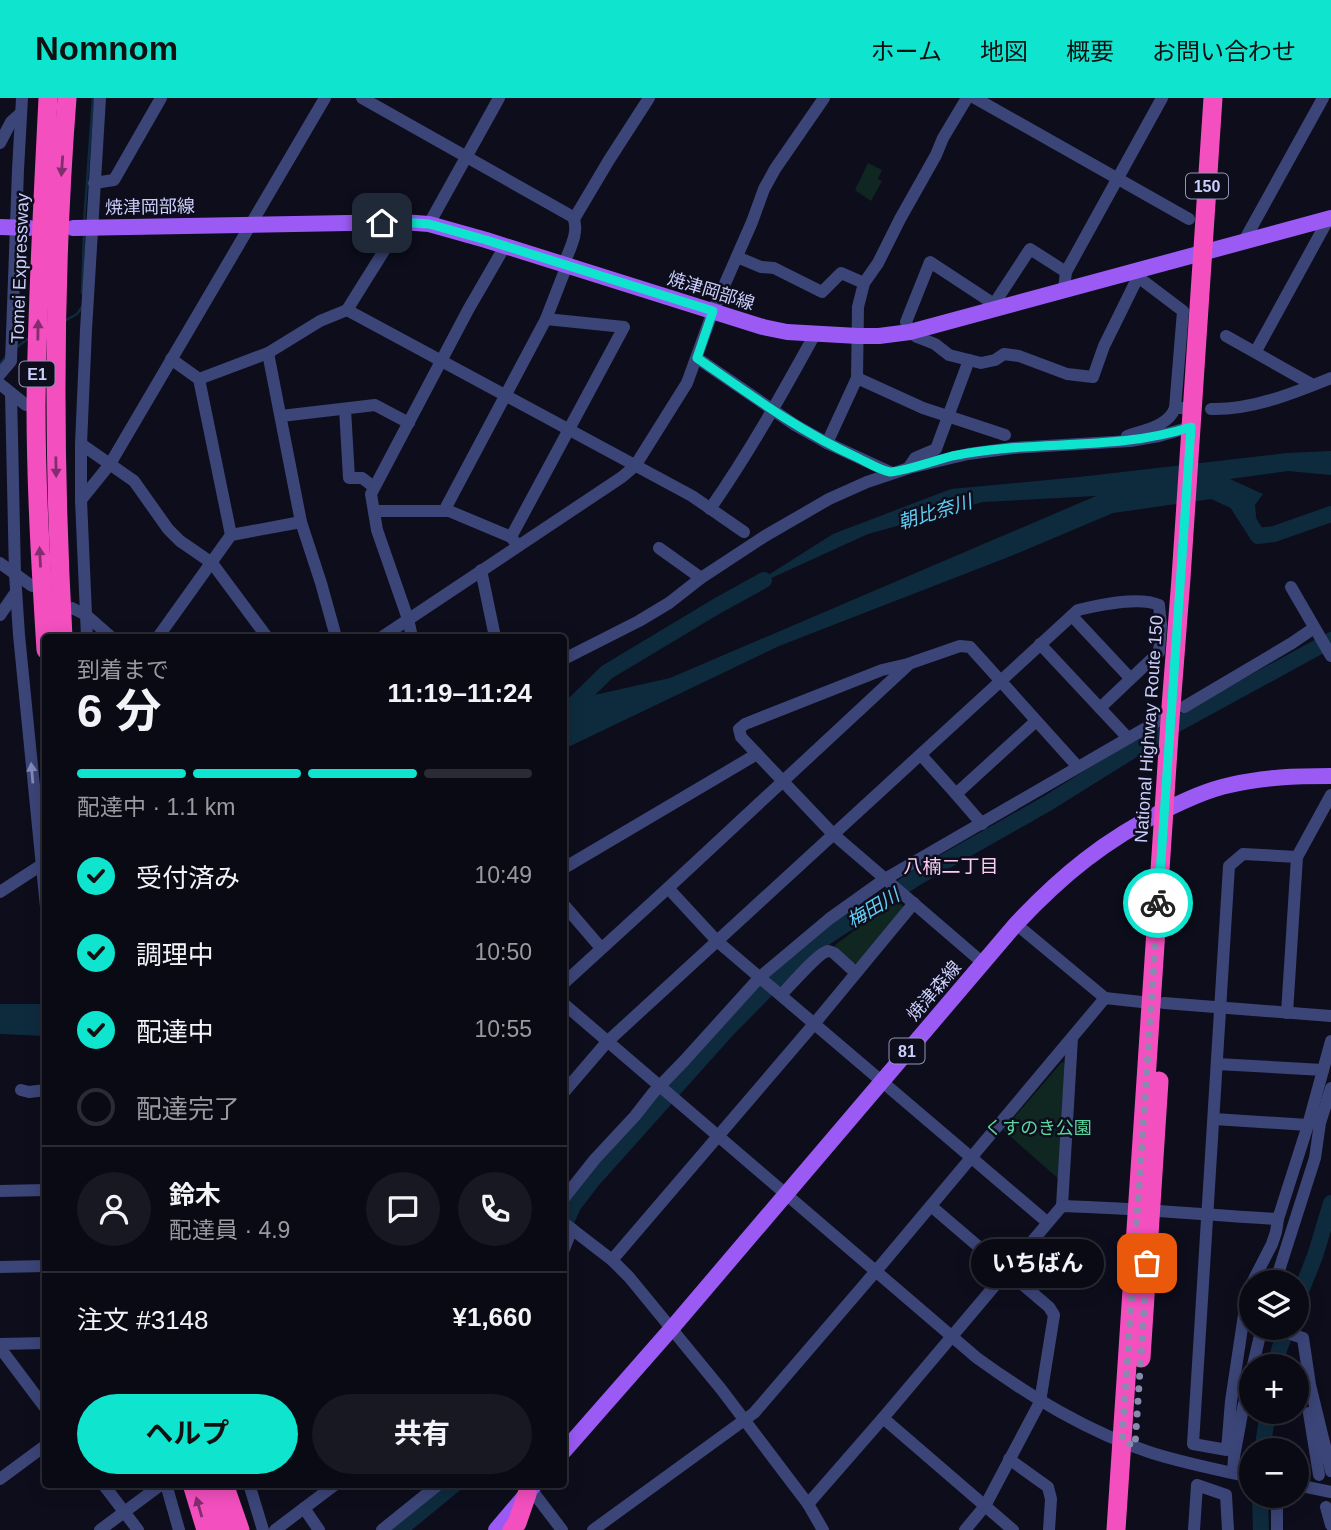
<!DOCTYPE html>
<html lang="ja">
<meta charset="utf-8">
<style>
:root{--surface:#0a0a15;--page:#181822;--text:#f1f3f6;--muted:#999aa0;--line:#2a2b34;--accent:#0fe4ce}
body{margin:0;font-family:Helvetica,"Noto Sans JP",sans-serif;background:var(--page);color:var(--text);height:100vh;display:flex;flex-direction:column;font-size:26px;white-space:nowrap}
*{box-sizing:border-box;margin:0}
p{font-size:23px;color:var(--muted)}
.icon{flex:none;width:38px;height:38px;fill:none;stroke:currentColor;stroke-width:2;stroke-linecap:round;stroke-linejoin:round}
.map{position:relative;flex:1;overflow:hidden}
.panel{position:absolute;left:42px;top:536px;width:525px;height:854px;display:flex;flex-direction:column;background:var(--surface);border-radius:7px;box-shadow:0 4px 18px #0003,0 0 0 2px var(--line)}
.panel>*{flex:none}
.fabs{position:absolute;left:1239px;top:1172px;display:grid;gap:14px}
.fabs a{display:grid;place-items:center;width:70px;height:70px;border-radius:50%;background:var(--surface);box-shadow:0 4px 18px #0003,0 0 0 2px var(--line);font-size:35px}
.pin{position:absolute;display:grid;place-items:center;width:60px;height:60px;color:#fff;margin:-30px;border-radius:14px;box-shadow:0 4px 10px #0006}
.courier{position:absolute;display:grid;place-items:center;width:70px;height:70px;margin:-35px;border:5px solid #0fe4ce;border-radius:50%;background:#fff;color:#222;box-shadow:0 2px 9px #0007}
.bubble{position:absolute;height:49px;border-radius:24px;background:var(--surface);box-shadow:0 4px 18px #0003,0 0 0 2px var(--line);font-size:23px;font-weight:700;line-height:49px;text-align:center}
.summary em{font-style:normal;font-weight:700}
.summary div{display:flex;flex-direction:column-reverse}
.summary{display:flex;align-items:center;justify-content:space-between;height:119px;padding:0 35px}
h1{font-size:46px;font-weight:700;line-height:52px}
.bar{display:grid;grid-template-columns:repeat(4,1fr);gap:10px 7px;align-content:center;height:84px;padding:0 35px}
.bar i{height:9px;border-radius:5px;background:var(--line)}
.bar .selected{background:var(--accent)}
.bar p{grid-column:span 4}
.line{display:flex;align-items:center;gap:18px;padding:0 35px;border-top:2px solid var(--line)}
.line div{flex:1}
.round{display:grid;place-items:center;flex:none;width:74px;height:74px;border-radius:37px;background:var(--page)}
ol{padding:0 35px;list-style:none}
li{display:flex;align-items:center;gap:21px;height:77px}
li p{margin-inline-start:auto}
li .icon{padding:7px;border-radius:50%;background:var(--accent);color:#111;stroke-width:4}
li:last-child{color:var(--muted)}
li i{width:38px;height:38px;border:4px solid var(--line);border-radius:50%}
.button{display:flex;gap:14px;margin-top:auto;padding:14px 35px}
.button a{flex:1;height:80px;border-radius:42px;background:var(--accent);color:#111;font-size:28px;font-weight:700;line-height:80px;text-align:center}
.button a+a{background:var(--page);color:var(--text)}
header{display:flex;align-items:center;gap:42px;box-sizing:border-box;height:98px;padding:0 35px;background:var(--accent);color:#111}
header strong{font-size:33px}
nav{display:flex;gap:38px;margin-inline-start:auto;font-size:24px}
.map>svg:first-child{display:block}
.green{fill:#102621}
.water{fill:#0e2b3e}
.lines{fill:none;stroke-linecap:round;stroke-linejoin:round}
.stream{stroke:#0e2b3e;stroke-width:2.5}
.river{stroke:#0e2b3e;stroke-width:16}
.minor{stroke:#3b4578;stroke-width:12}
.major{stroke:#9b5af4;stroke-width:16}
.highway{stroke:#f34fbf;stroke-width:19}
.oneway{fill:#802e6e}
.oneway2{fill:#838aba}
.done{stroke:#888bae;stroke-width:7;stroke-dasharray:0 12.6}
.route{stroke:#0fe4ce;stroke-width:9}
.labels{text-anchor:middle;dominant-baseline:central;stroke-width:5;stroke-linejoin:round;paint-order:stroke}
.shield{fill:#0d0d1c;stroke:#9295b9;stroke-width:2}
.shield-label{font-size:16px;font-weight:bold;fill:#cbcffc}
.street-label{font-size:18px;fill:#cbcffc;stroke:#0d0d1c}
.park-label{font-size:18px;fill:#5dd59f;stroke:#0d0d1c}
.water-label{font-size:19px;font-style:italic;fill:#60cef4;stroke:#0d0d1c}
.neighbourhood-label{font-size:19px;fill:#fccdf4;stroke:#0d0d1c}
</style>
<header>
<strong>Nomnom</strong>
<nav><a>ホーム</a><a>地図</a><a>概要</a><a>お問い合わせ</a></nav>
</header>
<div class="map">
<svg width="1331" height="1432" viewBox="0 0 1331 1432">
<rect width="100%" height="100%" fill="#0d0d1c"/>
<g class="green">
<path d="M868,65l14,7 -4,9 4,2 -11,20 -16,-11z"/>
<path d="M896,801l10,10 -49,55 -4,-1 -19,-17z"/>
<path d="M1062,964l6,3 -7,116 -58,-51z"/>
</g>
<g class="water">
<path d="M1331,353v24l-43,-4 -58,8 33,15 -8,11 3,31 -14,-22 -33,-15 -98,14 -102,43 -232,90 -215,103v-50l35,-5 71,-16 426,-182 -113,6 -115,32 -125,57 90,-57 118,-45 128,-12 208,-24z"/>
<path d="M0,906h45v32l-45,-2z"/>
</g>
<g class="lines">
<g class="stream">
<path d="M84,125l9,-125"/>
<path d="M82,195l2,-60"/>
<path d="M66,222l11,-6 5,-7"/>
<path d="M17,249l12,-9"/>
<path d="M0,266l7,-9"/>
</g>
<g class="river">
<path d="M1233,399l25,39 16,-2 57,-20"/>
<path d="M564,616l43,-42 110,-66 47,-26"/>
<path d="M564,1128l9,-20 19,-25 134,-150 53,-54 47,-40 90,-59 132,-75 109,-68 174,-95"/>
<path d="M1297,1203l18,-45 16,-53"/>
<path d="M1276,1269l3,-17 8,-22"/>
<path d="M1262,1353l6,-39"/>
<path d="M1260,1398l1,34"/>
<path d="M399,1432l56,-46"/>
</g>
<g class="minor">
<path d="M362,0l211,119c7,15 -4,33 -9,47"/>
<path d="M975,0l214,121"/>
<path d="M0,45l11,-21 10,-9"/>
<path d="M94,85l20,-3 47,-82"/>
<path d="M574,121l35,-59 40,-62"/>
<path d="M429,126l70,-126"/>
<path d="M1244,143l79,-143"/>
<path d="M737,159l24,10 13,1 48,24 19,-19 23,10"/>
<path d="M1138,179l45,34 -8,97"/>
<path d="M1064,191l2,-17 96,-174"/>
<path d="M994,206l-64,-42 -24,60 4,10 7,5 18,7 14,11 32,8 14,-3 9,-6 15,2 48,18 26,3 11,-31 34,-69 -2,-7"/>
<path d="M995,211l-1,-5 36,-55 36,23"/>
<path d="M347,212l345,186 52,36"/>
<path d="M1226,238l87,49"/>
<path d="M1256,253l73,-133"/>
<path d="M268,255l33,169 20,61 15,54"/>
<path d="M697,260l98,67 32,18 65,30"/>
<path d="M171,261l28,20 32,156"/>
<path d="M0,276l11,-13 7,-191 4,-72"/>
<path d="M857,280l66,30 82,27"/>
<path d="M199,281l69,-26 52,-32 27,-11 55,-88"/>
<path d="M0,286l26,21"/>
<path d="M11,295l4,181 4,61 27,272"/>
<path d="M345,311l4,69h13l12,9"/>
<path d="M1211,311c41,1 83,-16 120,-31"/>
<path d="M281,318l94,-11 34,18"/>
<path d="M1127,338c16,-6 41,-9 48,-28h8"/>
<path d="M827,345l30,-65 1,-71 6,-24 14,-20 22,-44 36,-64 7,-17 24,-40"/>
<path d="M81,346l53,37 34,48 12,12 32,22 55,74"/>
<path d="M909,369l6,-9 21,-9 33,-89"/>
<path d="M81,402l29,-36 215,-366"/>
<path d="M710,411c39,-56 72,-115 105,-175"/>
<path d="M374,413h75l62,26 5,6"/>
<path d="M444,413l102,-192 21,-54"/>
<path d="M511,439l113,-210 -78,-8"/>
<path d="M659,450l42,30"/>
<path d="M0,465l32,23"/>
<path d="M481,472l14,67"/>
<path d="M1291,489l40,69"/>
<path d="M72,510l14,7 25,22"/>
<path d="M0,517l16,-23"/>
<path d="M1072,518l58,62"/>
<path d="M87,539l-6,-137v-56l5,-114 14,-232"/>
<path d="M158,539l73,-102 70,-13"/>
<path d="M382,539l240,-160 13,-11 52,-83 26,-72 39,-89 12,-33 11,-20 49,-71"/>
<path d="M412,539l-4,-18 -31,-89 -6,-36 97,-184 37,-64"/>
<path d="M1040,546l88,94"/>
<path d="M564,561l75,-38 30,-18 32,-25 64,-42 64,-37 38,-17 42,-14 59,-14 45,-6 117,-7 29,-5 32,-9"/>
<path d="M1184,609l108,-64 22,-15"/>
<path d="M921,657l35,39 80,-73"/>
<path d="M956,696l26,30"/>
<path d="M564,770l193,-114"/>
<path d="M668,790l49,53 330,281"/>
<path d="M0,794l46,-30"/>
<path d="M564,807l37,43"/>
<path d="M1016,826l89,74"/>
<path d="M983,865l-150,-129 -76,-80 -16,-17 -2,-8 6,-5 137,-54 26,-6 52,-18 10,1 108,120"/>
<path d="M564,885l104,-95 240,-223"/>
<path d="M781,897c8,-8 38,-43 47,-44 2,0 4,1 6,2l22,20"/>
<path d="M1164,905l167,13"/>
<path d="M564,906l413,354c54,39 111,74 175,95 32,10 66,17 99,24"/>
<path d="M1287,915l10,-156 34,-62"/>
<path d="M1217,966l106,6"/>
<path d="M21,992l8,2 17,-2"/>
<path d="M564,994l43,-50 471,-432c21,-5 61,-14 81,-5l2,20 -2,27 -59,56"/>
<path d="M1214,1021l94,6"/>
<path d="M0,1093l46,-1"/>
<path d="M564,1100l31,-39 40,-43 18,-23 31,-32 76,-84 69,-58 56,-40 285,-165"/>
<path d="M931,1108l118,101 5,8 -14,87 -55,104 -20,24"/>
<path d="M1062,1108l10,-168"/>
<path d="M564,1125l48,37 17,17 92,112 87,115 15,26"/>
<path d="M564,1151l8,-20"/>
<path d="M612,1162l202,-236 100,-121"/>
<path d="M0,1169l46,-1"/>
<path d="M1252,1185l20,-39 4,-12 2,-13 30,-94 23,-84"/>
<path d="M1275,1185l40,-125 5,-35 11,-35"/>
<path d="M1251,1186l-4,11 -16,106 -4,49 -34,-6 36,-578 14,-12 54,3"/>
<path d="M1272,1230l31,10 7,47 21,86"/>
<path d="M0,1246l46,-1"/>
<path d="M1,1251l45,60"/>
<path d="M1309,1315l10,62"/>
<path d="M883,1320l130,112"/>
<path d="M1009,1361l39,28 3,12 -2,31"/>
<path d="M1233,1375l1,-16 9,-49 18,-77"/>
<path d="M0,1381l46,-34"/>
<path d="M103,1386l35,46"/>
<path d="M166,1386l13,46"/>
<path d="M249,1386l14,46"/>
<path d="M527,1386l35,46"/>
<path d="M1297,1387l34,7"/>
<path d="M808,1406l75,-86 179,-212c73,2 144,9 216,13"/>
<path d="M1326,1409l5,18"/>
<path d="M304,1410l15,22"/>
<path d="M100,1432l62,-46"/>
<path d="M275,1432l61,-46"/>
<path d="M382,1432l57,-46"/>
<path d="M593,1432l161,-117 128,-149 223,-266 46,5"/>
<path d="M1194,1432l3,-45 29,10 2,35"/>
<path d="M1277,1432v-34"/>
</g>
<g class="major">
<path d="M0,129l30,1"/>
<path d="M73,130l329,-6 27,2 57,16 277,87 24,5 71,4h21l31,-4 421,-114"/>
<path d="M564,1353l108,-123 344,-404c46,-49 89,-84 149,-114 21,-10 42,-20 65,-25 33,-8 67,-9 101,-9"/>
<path d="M496,1432l39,-46"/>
</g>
<g class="highway">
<path d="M63,539c-10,-180 -10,-359 4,-539"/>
<path d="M46,552c-5,-81 -10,-163 -10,-244 1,-103 7,-205 12,-308"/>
<path d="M1141,1260l18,-277"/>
<path d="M192,1386l14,46"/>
<path d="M224,1386l16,46"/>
<path d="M212,1390l13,42"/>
<path d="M512,1432l5,-7 10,-29"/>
<path d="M1116,1432l54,-810 11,-142 32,-480"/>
</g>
</g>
<defs><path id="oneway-solid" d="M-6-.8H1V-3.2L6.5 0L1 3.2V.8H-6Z" transform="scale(1.75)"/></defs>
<g class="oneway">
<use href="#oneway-solid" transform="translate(62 68) rotate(94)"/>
<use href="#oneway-solid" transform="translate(38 232) rotate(-89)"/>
<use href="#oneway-solid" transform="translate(56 369) rotate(89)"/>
<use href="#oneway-solid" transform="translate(40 459) rotate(-93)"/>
<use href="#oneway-solid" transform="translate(199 1409) rotate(-106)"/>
</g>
<use class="oneway2" href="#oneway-solid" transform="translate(32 675) rotate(-95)"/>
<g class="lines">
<path class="done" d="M1147,1165l-12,183 -13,-5 36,-538"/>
<path class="route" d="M382,125l20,-1 27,2 57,16 227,71 -16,47c52,36 102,73 159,99 11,5 23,13 34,15 8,1 51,-13 62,-16 79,-17 162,-4 239,-29l-33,476"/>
</g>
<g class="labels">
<g class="shield">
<rect x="1186" y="75.5" width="42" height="25" rx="5"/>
<rect x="19.5" y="263.5" width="35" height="25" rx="5"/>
<rect x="889.5" y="940.5" width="35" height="25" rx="5"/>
</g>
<g class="shield-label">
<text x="1207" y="88">150</text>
<text x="37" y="276">E1</text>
<text x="907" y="953">81</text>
</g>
<g class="street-label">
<text transform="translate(150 109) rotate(-1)">焼津岡部線</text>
<text transform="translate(20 170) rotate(-88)">Tomei Expressway</text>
<text transform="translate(711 193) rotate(17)">焼津岡部線</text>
<text transform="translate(1149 631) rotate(-86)">National Highway Route 150</text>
<text transform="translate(934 893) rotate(-49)">焼津森線</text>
</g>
<g class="park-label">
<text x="1038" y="1030">くすのき公園</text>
</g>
<g class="water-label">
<text transform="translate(935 414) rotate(-17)">朝比奈川</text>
<text transform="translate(873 810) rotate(-31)">梅田川</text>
</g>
<g class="neighbourhood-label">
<text x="951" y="768">八楠二丁目</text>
</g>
</g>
</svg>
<div class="fabs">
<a><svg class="icon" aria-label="layers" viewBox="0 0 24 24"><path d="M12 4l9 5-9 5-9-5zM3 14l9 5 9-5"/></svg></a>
<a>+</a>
<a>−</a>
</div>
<div class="pin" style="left:1147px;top:1165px;background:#ea580c"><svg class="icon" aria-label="bag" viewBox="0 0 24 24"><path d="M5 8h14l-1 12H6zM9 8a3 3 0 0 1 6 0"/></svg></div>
<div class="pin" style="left:382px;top:125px;background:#1f2937"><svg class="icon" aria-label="home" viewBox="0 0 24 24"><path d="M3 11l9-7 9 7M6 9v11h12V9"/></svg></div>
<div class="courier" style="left:1158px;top:805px"><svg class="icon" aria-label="bike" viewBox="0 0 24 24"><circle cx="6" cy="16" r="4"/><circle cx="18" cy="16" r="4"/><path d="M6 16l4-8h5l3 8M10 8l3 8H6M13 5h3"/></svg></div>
<div class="bubble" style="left:971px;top:1141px;width:133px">いちばん</div>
<section class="panel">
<div class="summary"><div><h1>6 分</h1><p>到着まで</p></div><em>11:19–11:24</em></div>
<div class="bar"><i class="selected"></i><i class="selected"></i><i class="selected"></i><i></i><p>配達中 · 1.1 km</p></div>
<ol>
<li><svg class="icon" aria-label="check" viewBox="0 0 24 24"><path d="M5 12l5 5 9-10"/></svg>受付済み<p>10:49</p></li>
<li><svg class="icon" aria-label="check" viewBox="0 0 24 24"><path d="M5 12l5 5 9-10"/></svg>調理中<p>10:50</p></li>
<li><svg class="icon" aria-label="check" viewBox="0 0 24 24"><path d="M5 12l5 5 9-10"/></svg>配達中<p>10:55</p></li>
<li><i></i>配達完了</li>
</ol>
<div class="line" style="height:126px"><a class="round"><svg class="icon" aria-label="person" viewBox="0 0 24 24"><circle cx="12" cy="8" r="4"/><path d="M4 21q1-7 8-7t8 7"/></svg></a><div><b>鈴木</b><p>配達員 · 4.9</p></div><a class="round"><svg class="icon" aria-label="chat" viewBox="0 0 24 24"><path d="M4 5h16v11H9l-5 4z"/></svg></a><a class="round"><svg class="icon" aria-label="phone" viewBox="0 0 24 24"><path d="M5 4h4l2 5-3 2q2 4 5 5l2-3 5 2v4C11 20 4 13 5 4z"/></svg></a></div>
<div class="line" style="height:91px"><div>注文 #3148</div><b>¥1,660</b></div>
<div class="button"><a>ヘルプ</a><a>共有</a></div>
</section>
</div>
